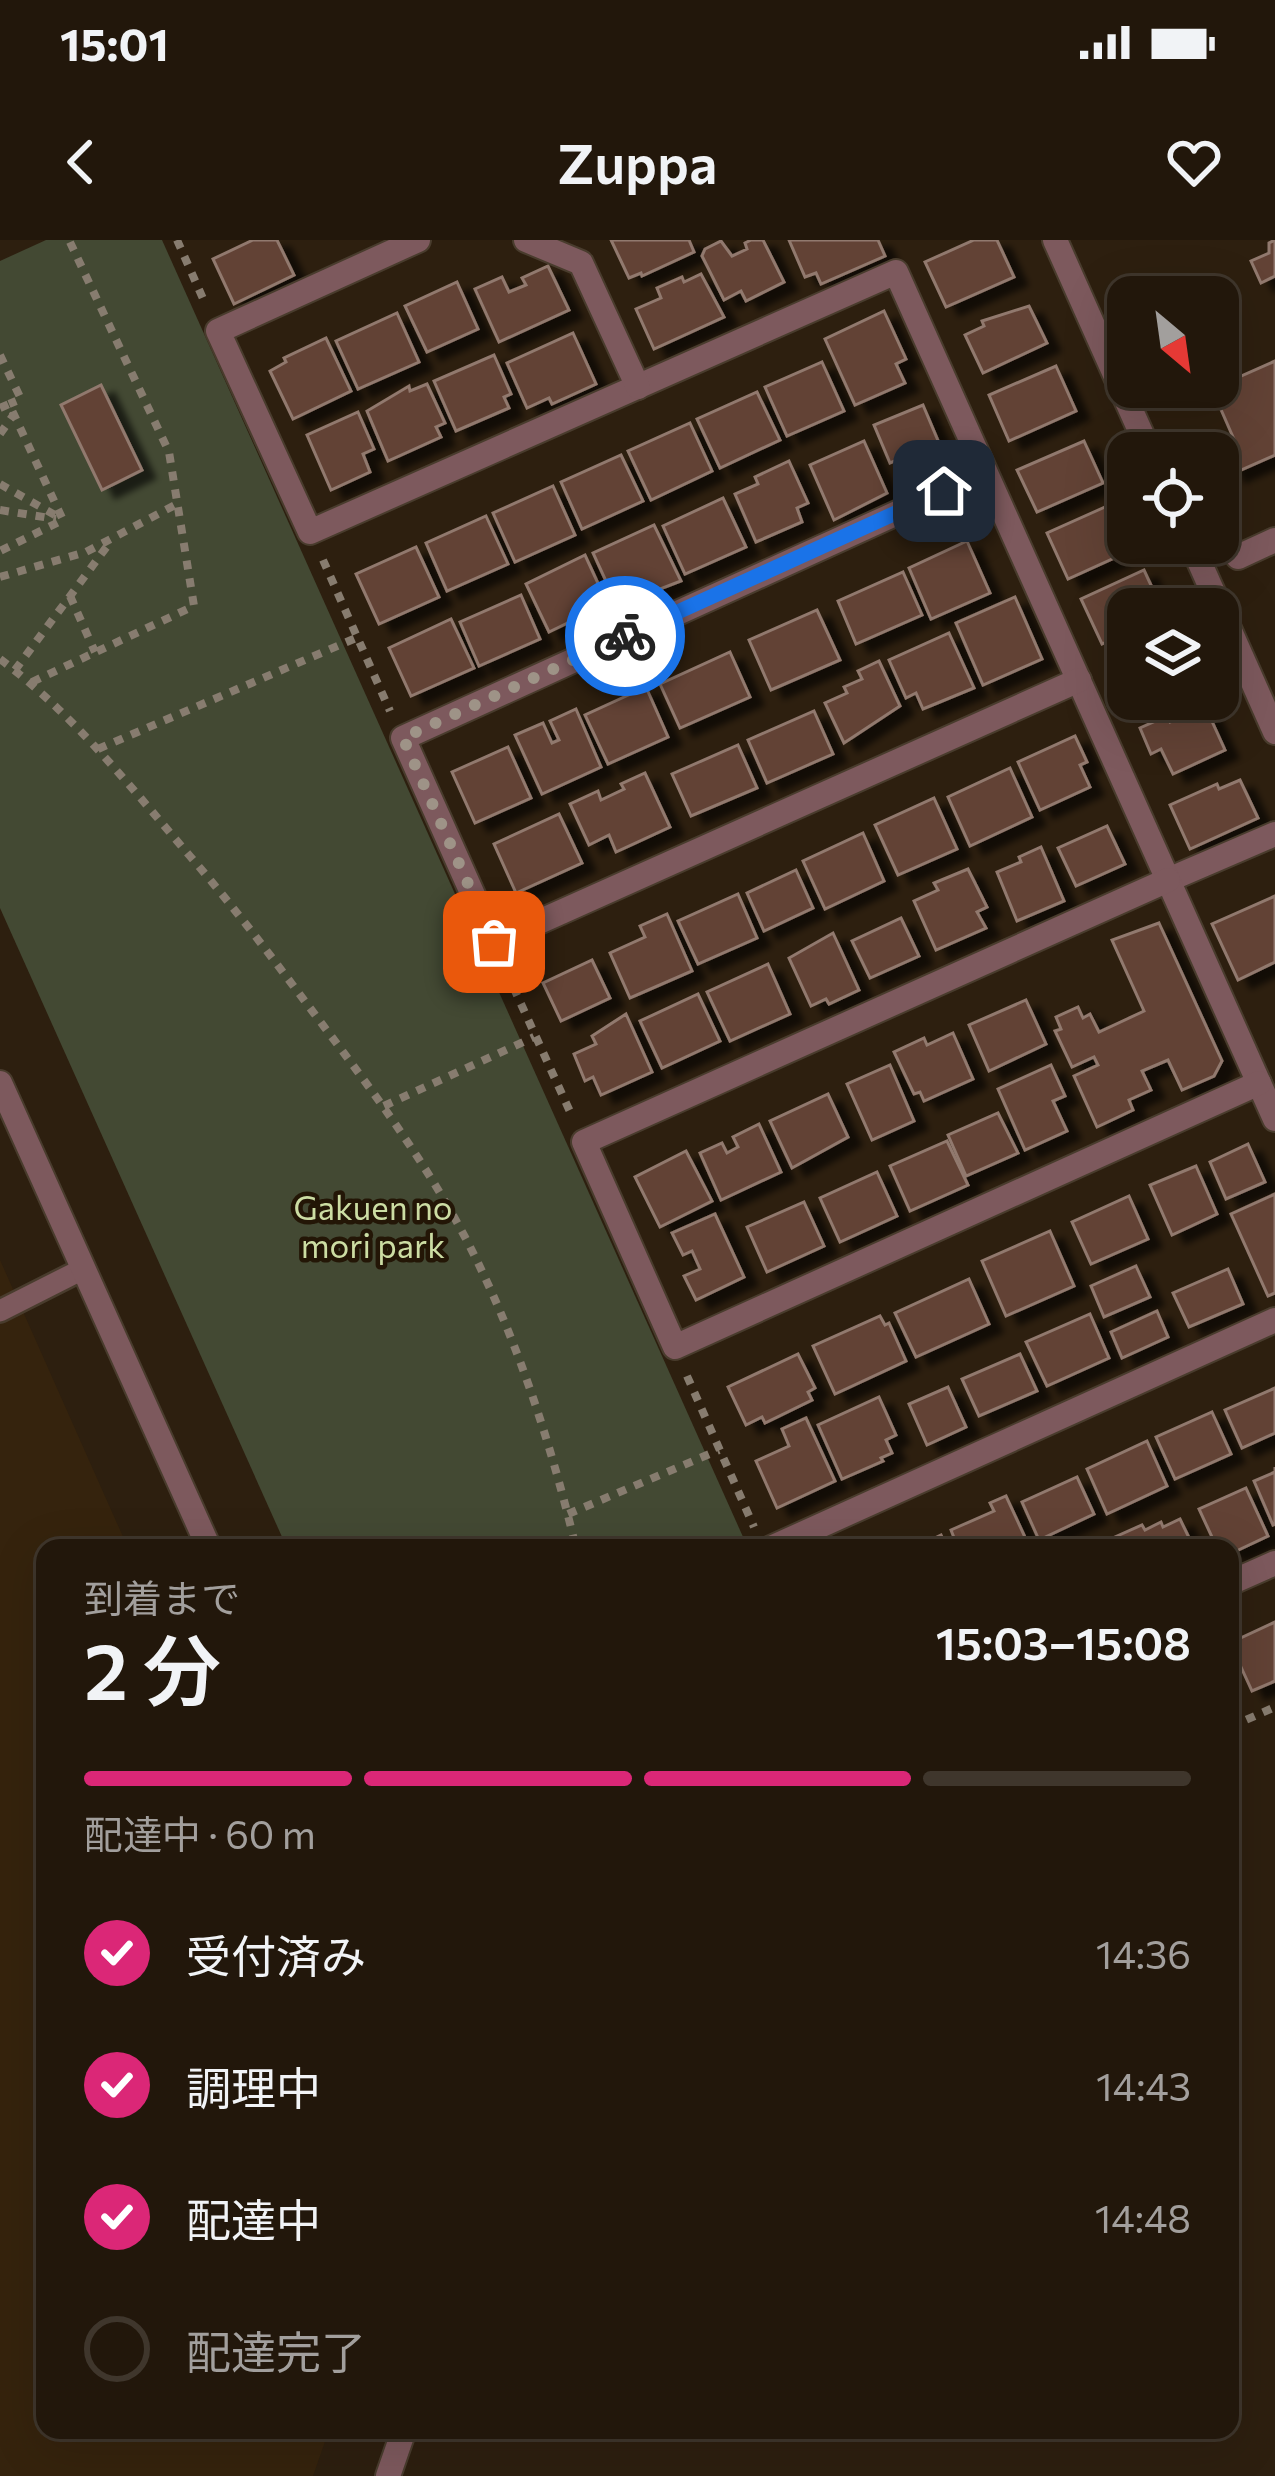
<!DOCTYPE html>
<html lang="ja">
<meta charset="utf-8">
<style>
:root{--surface:#22170b;--page:#2a2014;--text:#f1f3f6;--muted:#a29f9d;--line:#3f362c;--accent:#db2777}
body{margin:0;font-family:Commissioner,"Noto Sans JP",sans-serif;background:var(--page);color:var(--text);height:100vh;display:flex;flex-direction:column;font-size:45px;white-space:nowrap}
*{box-sizing:border-box;margin:0}
p{font-size:39px;color:var(--muted)}
.icon{flex:none;width:66px;height:66px;fill:none;stroke:currentColor;stroke-width:2;stroke-linecap:round;stroke-linejoin:round}
.map{position:relative;flex:1;overflow:hidden}
.drawer{position:absolute;left:36px;top:1299px;width:1203px;height:900px;display:flex;flex-direction:column;background:var(--surface);border-radius:24px;box-shadow:0 12px 48px #0002,0 0 0 3px var(--line)}
.drawer>*{flex:none}
.needle{width:78px;rotate:151deg}
.fabs{position:absolute;left:1107px;top:36px;display:grid;gap:24px}
.fabs a{display:grid;place-items:center;width:132px;height:132px;border-radius:24px;background:var(--surface);box-shadow:0 12px 48px #0002,0 0 0 3px var(--line);font-size:60px}
.pin{position:absolute;display:grid;place-items:center;width:102px;height:102px;color:#fff;margin:-51px;border-radius:24px;box-shadow:0 6px 18px #0006}
.courier{position:absolute;display:grid;place-items:center;width:120px;height:120px;margin:-60px;border:9px solid #1a73e8;border-radius:50%;background:#fff;color:#222;box-shadow:0 3px 15px #0007}
.overview em{font-style:normal;font-weight:600}
.overview div{display:flex;flex-direction:column-reverse}
.overview{display:flex;align-items:center;justify-content:space-between;height:204px;padding:0 48px}
h1{font-size:78px;font-weight:600;line-height:90px}
.bar{display:grid;grid-template-columns:repeat(4,1fr);gap:18px 12px;align-content:center;height:144px;padding:0 48px}
.bar i{height:15px;border-radius:9px;background:var(--line)}
.bar .current{background:var(--accent)}
.bar p{grid-column:span 4}
ol{padding:0 48px;list-style:none}
li{display:flex;align-items:center;gap:36px;height:132px}
li p{margin-inline-start:auto}
li .icon{padding:12px;border-radius:50%;background:var(--accent);color:#fff;stroke-width:4}
li:last-child{color:var(--muted)}
li i{width:66px;height:66px;border:6px solid var(--line);border-radius:50%}
.status{display:flex;justify-content:space-between;align-items:center;height:84px;padding:0 60px;background:var(--surface);direction:ltr}
.status svg{height:33px;fill:currentColor}
header{display:flex;justify-content:space-between;align-items:center;height:156px;padding:0 48px;background:var(--surface);font-size:54px;font-weight:600}
.map>svg:first-child{display:block}
.built{fill:#35230d}
.green{fill:#434933}
.building{fill:#624336;stroke:#91796e;stroke-width:3;filter:url(#shadow)}
.lines{fill:none;stroke-linecap:round;stroke-linejoin:round}
.service-casing{stroke:#493c2d;stroke-width:26}
.pedestrian-casing{stroke:#493c2d;stroke-width:28}
.minor-casing{stroke:#493c2d;stroke-width:28}
.tertiary-casing{stroke:#493c2d;stroke-width:28}
.path{stroke:#877c6f;stroke-width:8;stroke-dasharray:9 9;stroke-linecap:butt}
.service{stroke:#7d595d;stroke-width:21}
.pedestrian{stroke:#7d595d;stroke-width:24}
.minor{stroke:#7d595d;stroke-width:24}
.tertiary{stroke:#7d595d;stroke-width:24}
.done{stroke:#9e9387;stroke-width:12;stroke-dasharray:0 21.6}
.route{stroke:#1a73e8;stroke-width:15}
.labels{text-anchor:middle;dominant-baseline:central;stroke-width:9;stroke-linejoin:round;paint-order:stroke}
.park-label{font-size:33px;fill:#ccdda3;stroke:#231606}
</style>
<div class="status"><b>15:01</b><svg viewBox="0 0 49 12"><path d="M0 12V9h3v3zM5 12V6h3v6zM10 12V3h3v9zM15 12V0h3v12zM26 1h20v11H26zM47 4h2v5h-2z"/></svg></div>
<header><svg class="icon" aria-label="back" viewBox="0 0 24 24"><path d="M15 5l-7 7 7 7"/></svg>Zuppa<svg class="icon" aria-label="heart" viewBox="0 0 24 24"><path d="M12 20l-8-8c-3-5 5-10 8-4 3-6 11-1 8 4z"/></svg></header>
<div class="map">
<svg width="1275" height="2236" viewBox="0 0 1275 2236">
<defs>
<filter id="shadow"><feDropShadow dx="13" dy="8" stdDeviation="3" flood-color="#0009"/></filter>
</defs>
<rect width="100%" height="100%" fill="#2d1f0f"/>
<path class="built" d="M0,1020l128,288h-83v882h284l-16,46h-313z"/>
<path class="green" d="M46,0h116l586,1308h-461l-287,-640v-647z"/>
<g class="building">
<path d="M253,0h24l17,35 -60,29 -21,-45z"/>
<path d="M611,0h78l5,12 -52,24 -1,-3 -12,5z"/>
<path d="M751,0h12l21,42 -38,19 -5,-10 -17,9 -22,-44 3,-7 16,-8 11,15 15,-7 -2,-6z"/>
<path d="M789,0h89l7,16 -64,28 -5,-11 -11,4z"/>
<path d="M974,0h23l17,37 -68,30 -21,-45z"/>
<path d="M1275,0v36l-14,7 -10,-22 18,-8v-10z"/>
<path d="M548,26l21,44 -70,32 -24,-53 27,-12 7,15 17,-7 -4,-7z"/>
<path d="M701,34l23,43 -70,32 -18,-40 25,-11 -4,-10 25,-11 2,5z"/>
<path d="M457,42l21,47 -51,23 -22,-46z"/>
<path d="M1029,66l18,37 -64,30 -18,-38 19,-9 -2,-5z"/>
<path d="M884,71l22,48 -10,5 9,19 -50,22 -30,-66z"/>
<path d="M397,73l22,49 -61,27 -22,-48z"/>
<path d="M573,93l23,51 -44,20 -3,-6 -22,10 -20,-45z"/>
<path d="M326,98l25,53 -58,28 -23,-48 16,-9 -2,-4z"/>
<path d="M494,115l17,39 -7,3 5,11 -53,23 -22,-50z"/>
<path d="M1275,121v94l-43,19 -11,-27 8,-5 7,2 -24,-55z"/>
<path d="M822,122l22,49 -57,25 -22,-49z"/>
<path d="M1056,126l20,45 -67,30 -20,-46z"/>
<path d="M427,144l18,39 -9,4 5,10 -53,24 -21,-50 42,-25 1,5z"/>
<path d="M101,145l41,85 -40,20 -41,-85z"/>
<path d="M757,152l23,48 -60,28 -23,-49z"/>
<path d="M923,165l16,38 -49,20 -16,-38z"/>
<path d="M358,172l16,37 -11,5 7,18 -39,18 -24,-55z"/>
<path d="M690,183l22,48 -61,29 -23,-49z"/>
<path d="M864,201l23,52 -53,27 -24,-55z"/>
<path d="M1084,201l19,42 -66,29 -20,-42z"/>
<path d="M621,215l22,46 -61,28 -21,-47z"/>
<path d="M789,221l19,42 -11,5 5,14 -46,20 -21,-48 23,-10 -3,-7z"/>
<path d="M553,246l22,49 -60,27 -22,-49z"/>
<path d="M723,258l23,49 -61,27 -22,-48z"/>
<path d="M1114,263l14,40 6,6 -66,30 -21,-46z"/>
<path d="M486,276l22,48 -61,27 -21,-48z"/>
<path d="M654,285l27,56 -52,20 -6,-14 -12,5 -18,-39z"/>
<path d="M967,301l23,52 -59,26 -22,-51z"/>
<path d="M416,307l23,50 -60,27 -23,-50z"/>
<path d="M585,315l17,37 -12,6 6,11 -47,23 -23,-48z"/>
<path d="M1144,330l18,39h-34v23l-26,12 -21,-45z"/>
<path d="M903,332l19,43 -66,29 -18,-43z"/>
<path d="M521,355l19,44 -61,27 -19,-44z"/>
<path d="M1015,357l27,62 -59,26 -27,-62z"/>
<path d="M817,370l23,50 -69,30 -22,-50z"/>
<path d="M451,379l23,49 -63,28 -22,-48z"/>
<path d="M949,393l25,55 -51,21 -7,-16 -10,5 -17,-38z"/>
<path d="M730,412l20,45 -70,31 -20,-44z"/>
<path d="M1128,415v44h33l-30,13 -22,-48z"/>
<path d="M879,421l21,45 -56,37 -19,-40 22,-10 -3,-6 18,-8 -4,-8z"/>
<path d="M646,447l22,50 -60,27 -23,-49z"/>
<path d="M1205,466l20,44 -52,24 -12,-25 -10,5 -11,-26 27,-12 3,6z"/>
<path d="M576,469l25,58 -59,27 -27,-59 28,-12 9,20 7,-3 -9,-19z"/>
<path d="M814,471l19,43 -66,29 -19,-43z"/>
<path d="M1075,496l12,26 -7,3 10,22 -50,23 -22,-48z"/>
<path d="M738,505l19,43 -66,28 -19,-42z"/>
<path d="M508,507l23,51 -56,25 -23,-51z"/>
<path d="M1010,528l22,49 -62,29 -22,-49z"/>
<path d="M645,533l25,54 -54,25 -7,-17 -20,10 -19,-41 28,-13 3,9 23,-11 -3,-5z"/>
<path d="M1240,540l18,38 -68,31 -20,-44 47,-21 2,5z"/>
<path d="M934,558l23,51 -59,26 -23,-50z"/>
<path d="M559,574l23,49 -66,30 -22,-49z"/>
<path d="M1107,586l18,38 -49,22 -18,-38z"/>
<path d="M863,593l21,48 -59,28 -22,-48z"/>
<path d="M1041,607l23,54 -47,20 -20,-49 24,-10 -2,-5z"/>
<path d="M968,629l19,38 -10,5 9,16 -50,22 -22,-49 24,-11 -4,-7z"/>
<path d="M796,630l17,38 -49,23 -17,-38z"/>
<path d="M738,654l19,44 -59,26 -20,-43z"/>
<path d="M1275,656v66l-37,18 -26,-56z"/>
<path d="M667,674l25,57 -62,27 -20,-45 35,-16 -5,-11z"/>
<path d="M901,678l18,38 -49,22 -18,-37z"/>
<path d="M1159,683l63,138 -8,15 -32,14 -14,-30 -26,11 9,19 -22,10 4,10 -36,17 -23,-51 24,-11 -4,-8 -22,10 -17,-36 6,-2 -5,-12 22,-10 5,11 7,-4 9,18 45,-21 -32,-71z"/>
<path d="M833,693l26,57 -30,14 -3,-5 -15,7 -22,-48z"/>
<path d="M592,720l18,38 -49,23 -18,-38z"/>
<path d="M768,724l22,50 -60,27 -23,-49z"/>
<path d="M698,754l22,47 -58,27 -22,-47z"/>
<path d="M1026,760l20,44 -57,27 -20,-46z"/>
<path d="M626,774l26,58 -51,23 -8,-18 -8,4 -11,-27 22,-10 -4,-8z"/>
<path d="M953,793l20,46 -49,22 -4,-9 -6,2 -20,-42 30,-14 3,7z"/>
<path d="M890,825l24,56 -42,19 -25,-56z"/>
<path d="M1051,825l14,31 -12,5 14,30 -42,19 -27,-61z"/>
<path d="M828,854l20,43 -56,31 -22,-47z"/>
<path d="M998,873l20,40 -52,23 -18,-41z"/>
<path d="M759,884l22,48 -60,28 -21,-47 22,-10 5,10 11,-6 -5,-10z"/>
<path d="M947,901l21,44 -58,26 -20,-45z"/>
<path d="M1248,904l17,38 -39,17 -16,-37z"/>
<path d="M686,911l26,50 -52,26 -25,-50z"/>
<path d="M1196,926l21,48 -45,21 -22,-50z"/>
<path d="M877,932l20,44 -57,26 -20,-44z"/>
<path d="M1275,954v99l-7,3 -37,-82z"/>
<path d="M1129,956l19,43 -57,25 -19,-42z"/>
<path d="M804,962l20,44 -57,26 -20,-45z"/>
<path d="M715,974l29,63 -48,23 -12,-24 16,-7 -8,-18 -9,4 -11,-22z"/>
<path d="M1050,991l24,55 -68,30 -24,-55z"/>
<path d="M1136,1026l14,31 -46,20 -13,-31z"/>
<path d="M1228,1029l15,35 -54,23 -16,-34z"/>
<path d="M969,1039l20,45 -73,33 -21,-44z"/>
<path d="M1157,1071l11,26 -46,21 -11,-26z"/>
<path d="M1090,1074l19,44 -62,28 -21,-44z"/>
<path d="M880,1076l5,9 4,-2 17,38 -71,33 -22,-48z"/>
<path d="M798,1114l17,34 -7,4 4,8 -47,23 -3,-6 -16,8 -18,-38z"/>
<path d="M1020,1114l17,37 -58,25 -17,-37z"/>
<path d="M948,1147l18,40 -39,18 -18,-41z"/>
<path d="M1275,1148v45l-33,15 -17,-38z"/>
<path d="M879,1157l17,38 -10,5 6,13 -11,5 2,3 -41,18 -24,-54z"/>
<path d="M1212,1172l19,42 -56,25 -19,-42z"/>
<path d="M806,1178l29,63 -58,27 -21,-47 33,-15 -7,-17z"/>
<path d="M1147,1201l20,45 -60,28 -20,-45z"/>
<path d="M1275,1227v57l-2,1 -19,-44 21,-9z"/>
<path d="M1077,1237l17,37 -55,26 -17,-38z"/>
<path d="M1246,1248l22,48 -38,18v-6h-13l-18,-39z"/>
<path d="M1006,1256l24,52h-72l-7,-18 43,-19 -4,-8z"/>
<path d="M1180,1279l14,29h-74l-5,-11 27,-12 3,5 16,-8 2,5z"/>
<path d="M941,1295l6,13h-33z"/>
<path d="M1275,1382v59l-23,10 -22,-48z"/>
</g>
<g class="lines">
<g class="service-casing">
<path id="service" d="M0,1071l83,-42"/>
</g>
<g class="pedestrian-casing">
<g id="pedestrian">
<path d="M1238,317l37,-17"/>
<path d="M1168,640l107,-46"/>
</g>
</g>
<g class="minor-casing">
<g id="minor">
<path d="M418,0l-200,91 92,201 586,-260 379,847"/>
<path d="M526,0l55,23 57,124"/>
<path d="M985,233l-582,265 91,204 585,-262"/>
<path d="M1168,640l-584,262 91,205 584,-264"/>
<path d="M771,1308l504,-228"/>
<path d="M1230,1343l45,-20"/>
</g>
</g>
<g class="tertiary-casing">
<g id="tertiary">
<path d="M1055,0l95,213"/>
<path d="M1191,303l84,189"/>
<path d="M0,843l209,465"/>
<path d="M388,2236l16,-46"/>
</g>
</g>
<g class="path">
<path d="M177,0l28,63"/>
<path d="M0,115l21,44 -12,5"/>
<path d="M0,168l9,-4 54,116 -63,31"/>
<path d="M0,194l14,-20"/>
<path d="M0,244l62,35"/>
<path d="M0,270l56,9"/>
<path d="M323,320l67,151"/>
<path d="M0,337l86,-25 91,-48"/>
<path d="M70,356l25,56"/>
<path d="M0,419c73,55 130,127 189,196 46,53 88,109 130,165 53,70 106,141 147,219 50,96 85,204 110,309"/>
<path d="M15,430l96,-129"/>
<path d="M32,442l162,-76 -25,-154 -100,-212"/>
<path d="M98,509l258,-111"/>
<path d="M506,731l66,145"/>
<path d="M384,866l150,-69"/>
<path d="M687,1136l67,151"/>
<path d="M568,1274l151,-64"/>
<path d="M1230,1487l45,-20"/>
</g>
<use href="#service" class="service"/>
<use href="#pedestrian" class="pedestrian"/>
<use href="#minor" class="minor"/>
<use href="#tertiary" class="tertiary"/>
</g>
<g class="lines">
<path class="done" d="M494,702l-91,-204 222,-102"/>
<path class="route" d="M625,396l319,-145"/>
</g>
<g class="labels">
<g class="park-label">
<text x="373" y="966">Gakuen no<tspan x="373" dy="38">mori park</tspan></text>
</g>
</g>
</svg>
<div class="fabs">
<a><svg class="needle" viewBox="-14 -14 28 28"><path d="M0-13l5 13h-10z" fill="#e53935"/><path d="M0 13l5-13h-10z" fill="#a29f9d"/></svg></a>
<a><svg class="icon" aria-label="locate" viewBox="0 0 24 24"><circle cx="12" cy="12" r="6"/><path d="M12 2v4M12 18v4M2 12h4M18 12h4"/></svg></a>
<a><svg class="icon" aria-label="layers" viewBox="0 0 24 24"><path d="M12 4l9 5-9 5-9-5zM3 14l9 5 9-5"/></svg></a>
</div>
<div class="pin" style="left:494px;top:702px;background:#ea580c"><svg class="icon" aria-label="bag" viewBox="0 0 24 24"><path d="M5 8h14l-1 12H6zM9 8a3 3 0 0 1 6 0"/></svg></div>
<div class="pin" style="left:944px;top:251px;background:#1f2937"><svg class="icon" aria-label="home" viewBox="0 0 24 24"><path d="M3 11l9-7 9 7M6 9v11h12V9"/></svg></div>
<div class="courier" style="left:625px;top:396px"><svg class="icon" aria-label="bike" viewBox="0 0 24 24"><circle cx="6" cy="16" r="4"/><circle cx="18" cy="16" r="4"/><path d="M6 16l4-8h5l3 8M10 8l3 8H6M13 5h3"/></svg></div>
<section class="drawer">
<div class="overview"><div><h1>2 分</h1><p>到着まで</p></div><em>15:03–15:08</em></div>
<div class="bar"><i class="current"></i><i class="current"></i><i class="current"></i><i></i><p>配達中 · 60 m</p></div>
<ol>
<li><svg class="icon" aria-label="check" viewBox="0 0 24 24"><path d="M5 12l5 5 9-10"/></svg>受付済み<p>14:36</p></li>
<li><svg class="icon" aria-label="check" viewBox="0 0 24 24"><path d="M5 12l5 5 9-10"/></svg>調理中<p>14:43</p></li>
<li><svg class="icon" aria-label="check" viewBox="0 0 24 24"><path d="M5 12l5 5 9-10"/></svg>配達中<p>14:48</p></li>
<li><i></i>配達完了</li>
</ol>
</section>
</div>
